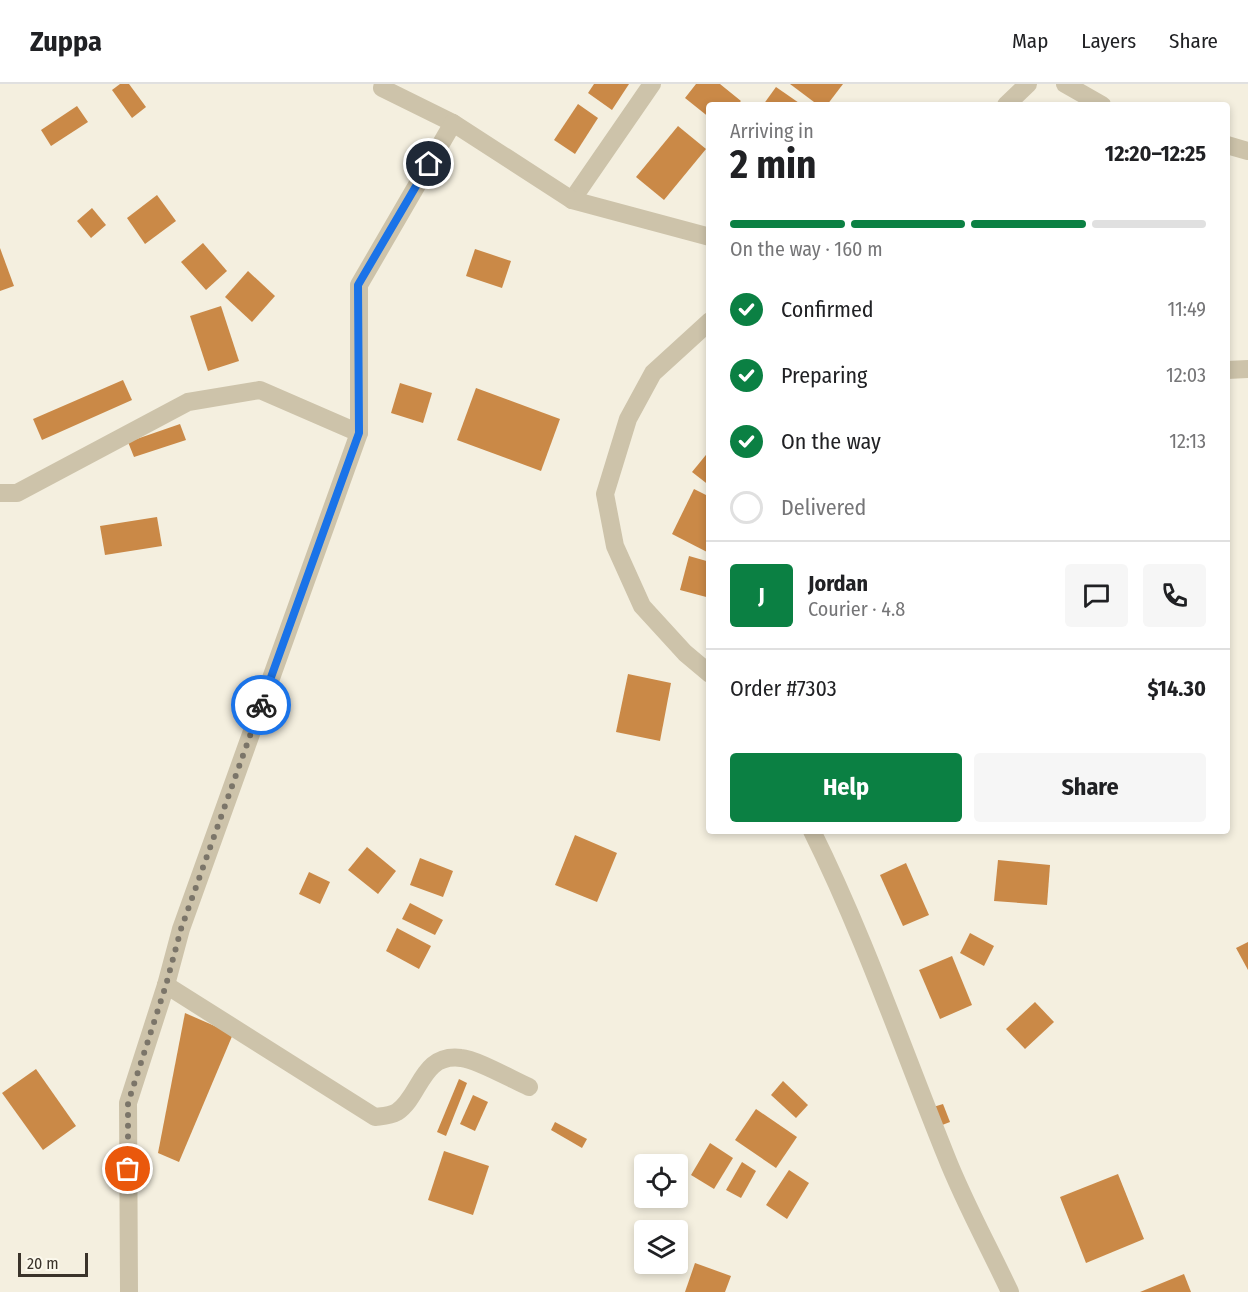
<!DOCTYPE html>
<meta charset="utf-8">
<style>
:root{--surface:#fff;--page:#f6f6f6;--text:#202124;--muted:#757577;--line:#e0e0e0;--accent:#0b8043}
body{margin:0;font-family:"Fira Sans Condensed",sans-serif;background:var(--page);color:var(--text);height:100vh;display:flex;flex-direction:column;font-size:22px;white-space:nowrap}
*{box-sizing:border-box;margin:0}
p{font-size:20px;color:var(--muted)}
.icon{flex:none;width:33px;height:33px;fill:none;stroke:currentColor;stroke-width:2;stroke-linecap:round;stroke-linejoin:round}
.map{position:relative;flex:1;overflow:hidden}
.sheet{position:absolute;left:706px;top:18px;width:524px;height:732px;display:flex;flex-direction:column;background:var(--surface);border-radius:6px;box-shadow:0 3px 9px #0003}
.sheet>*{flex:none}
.fabs{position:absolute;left:634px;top:1070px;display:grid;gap:12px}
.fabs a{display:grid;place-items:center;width:54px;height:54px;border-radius:6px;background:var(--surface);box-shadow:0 3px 9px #0003;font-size:30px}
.scale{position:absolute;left:18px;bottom:15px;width:70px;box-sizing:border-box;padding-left:6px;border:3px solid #3a332a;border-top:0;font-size:16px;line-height:21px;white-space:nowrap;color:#3a332a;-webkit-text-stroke:4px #fbf8ec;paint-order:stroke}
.pin{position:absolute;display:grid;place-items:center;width:51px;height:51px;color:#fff;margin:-26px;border:3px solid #fff;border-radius:50%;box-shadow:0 2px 6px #0007}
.courier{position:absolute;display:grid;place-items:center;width:60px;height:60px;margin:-30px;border:4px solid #1a73e8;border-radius:50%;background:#fff;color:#222;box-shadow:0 2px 8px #0007}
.summary em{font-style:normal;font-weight:700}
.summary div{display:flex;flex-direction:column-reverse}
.summary{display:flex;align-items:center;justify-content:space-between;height:102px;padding:0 24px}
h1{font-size:39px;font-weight:700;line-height:45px}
.bar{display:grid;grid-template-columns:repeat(4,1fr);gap:9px 6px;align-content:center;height:72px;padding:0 24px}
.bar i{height:8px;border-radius:4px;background:var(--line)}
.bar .active{background:var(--accent)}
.bar p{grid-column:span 4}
.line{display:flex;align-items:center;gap:15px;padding:0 24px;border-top:2px solid var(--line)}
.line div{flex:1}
.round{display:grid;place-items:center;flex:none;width:63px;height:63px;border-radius:6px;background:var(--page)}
ol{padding:0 24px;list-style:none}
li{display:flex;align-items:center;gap:18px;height:66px}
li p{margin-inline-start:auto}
li .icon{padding:6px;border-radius:50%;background:var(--accent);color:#fff;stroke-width:4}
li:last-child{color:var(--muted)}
li i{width:33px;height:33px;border:3px solid var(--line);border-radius:50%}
.cta{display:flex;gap:12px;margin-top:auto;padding:12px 24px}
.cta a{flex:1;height:69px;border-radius:6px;background:var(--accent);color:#fff;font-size:24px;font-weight:700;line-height:69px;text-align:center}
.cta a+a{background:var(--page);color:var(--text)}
header{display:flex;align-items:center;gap:36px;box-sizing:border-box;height:84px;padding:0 30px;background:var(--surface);border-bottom:2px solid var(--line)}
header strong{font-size:28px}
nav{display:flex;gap:33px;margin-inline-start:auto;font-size:21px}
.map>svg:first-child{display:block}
.building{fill:#ca8947}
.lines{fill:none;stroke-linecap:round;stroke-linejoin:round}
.street{stroke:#cdc3aa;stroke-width:18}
.done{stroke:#7b7569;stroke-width:6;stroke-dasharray:0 10.8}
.route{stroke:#1a73e8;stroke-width:8}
</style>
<header>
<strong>Zuppa</strong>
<nav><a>Map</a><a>Layers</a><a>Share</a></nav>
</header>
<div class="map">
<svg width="1248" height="1208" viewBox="0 0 1248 1208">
<rect width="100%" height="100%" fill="#f4efdf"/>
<g class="building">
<path d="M120,0h9l17,23 -14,11 -20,-28z"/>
<path d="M594,0h35l-17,26 -24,-17z"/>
<path d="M696,0h24l21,17 -4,4h-27v13l-25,-20z"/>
<path d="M790,0h53l-16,21h-9z"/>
<path d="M776,3l26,18h-39z"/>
<path d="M578,20l20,14 -23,36 -21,-14z"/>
<path d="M77,22l11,16 -37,24 -10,-16z"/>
<path d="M678,42l28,23 -42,51 -28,-23z"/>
<path d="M157,111l19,26 -31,23 -18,-26z"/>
<path d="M92,124l14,17 -15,13 -14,-17z"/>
<path d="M203,159l24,28 -21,19 -25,-28z"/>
<path d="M0,164l14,38 -14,5z"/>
<path d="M475,165l36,12 -9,27 -36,-12z"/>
<path d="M248,187l27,25 -23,26 -27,-25z"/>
<path d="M221,222l18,55 -31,10 -18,-55z"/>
<path d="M123,296l9,20 -90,40 -9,-21z"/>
<path d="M400,299l32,10 -9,30 -32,-10z"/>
<path d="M476,304l84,31 -19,52 -84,-31z"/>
<path d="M180,340l6,16 -52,17 -6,-15z"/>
<path d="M710,366v36l-18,-14z"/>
<path d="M694,405l16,8v50l-3,5 -35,-18z"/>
<path d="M157,433l5,29 -57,9 -5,-29z"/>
<path d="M689,472l21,6v36l-30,-8z"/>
<path d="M628,590l43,9 -11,58 -44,-9z"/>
<path d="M575,751l42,18 -20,49 -42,-17z"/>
<path d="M367,763l29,24 -18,23 -30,-24z"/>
<path d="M420,774l33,13 -10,26 -33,-12z"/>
<path d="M998,776l52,5 -3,40 -53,-4z"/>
<path d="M906,779l23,52 -26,11 -23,-51z"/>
<path d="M309,788l21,10 -10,22 -21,-10z"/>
<path d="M410,819l33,17 -8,15 -33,-16z"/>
<path d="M397,844l34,18 -12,23 -33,-18z"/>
<path d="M970,849l24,13 -10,20 -24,-13z"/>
<path d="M1248,858v28l-12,-22z"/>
<path d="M952,872l20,49 -32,14 -21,-49z"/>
<path d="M1035,918l19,20 -29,27 -19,-20z"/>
<path d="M185,929l48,21 -54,128 -21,-9z"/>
<path d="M36,985l40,57 -33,24 -41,-57z"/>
<path d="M459,995l8,4 -21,53 -9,-4z"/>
<path d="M783,997l25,24 -12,13 -25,-23z"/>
<path d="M473,1011l15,7 -13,29 -15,-7z"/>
<path d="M943,1020l7,18 -13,5 -7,-19z"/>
<path d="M756,1025l41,28 -21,31 -41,-28z"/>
<path d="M555,1038l32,17 -5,9 -31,-18z"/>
<path d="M710,1059l23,15 -19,31 -23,-14z"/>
<path d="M444,1067l45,15 -16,49 -45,-15z"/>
<path d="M742,1078l14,9 -15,27 -15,-8z"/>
<path d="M789,1086l20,13 -22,36 -21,-14z"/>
<path d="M1118,1090l26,65 -58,24 -26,-66z"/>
<path d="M695,1179l36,13 -6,16h-40z"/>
<path d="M1184,1190l7,18h-51z"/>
</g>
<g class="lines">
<g class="street">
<path d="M383,0l-1,4 71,35"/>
<path d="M1065,0l37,21"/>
<path d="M1006,21l22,-21"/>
<path d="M1227,61l21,6"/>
<path d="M572,116l80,-116"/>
<path d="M710,237l-57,52 -25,46 -23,75 10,52 27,60 43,47 25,21"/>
<path d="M1227,286l21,-1"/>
<path d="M359,349v-148l94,-162 119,77 138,37"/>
<path d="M0,409h17l171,-91 72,-12 99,43 -178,496 -15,56 -38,118 1,189"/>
<path d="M812,747c52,105 90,216 134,325 18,46 43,91 64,136"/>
<path d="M166,901l209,132c8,-1 15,-1 22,-5 24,-16 24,-59 64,-54 15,1 52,22 68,29"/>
</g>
</g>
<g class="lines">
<path class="done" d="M128,1085v-66l38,-118 15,-56 80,-224"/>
<path class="route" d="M261,621l98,-272 -1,-148 71,-121"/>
</g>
</svg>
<div class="fabs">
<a><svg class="icon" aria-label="locate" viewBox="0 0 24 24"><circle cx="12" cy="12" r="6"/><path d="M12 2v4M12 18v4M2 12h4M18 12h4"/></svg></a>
<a><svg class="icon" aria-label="layers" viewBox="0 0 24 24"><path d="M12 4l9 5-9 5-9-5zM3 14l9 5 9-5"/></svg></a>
</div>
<div class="scale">20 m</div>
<div class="pin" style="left:128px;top:1085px;background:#ea580c"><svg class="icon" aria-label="bag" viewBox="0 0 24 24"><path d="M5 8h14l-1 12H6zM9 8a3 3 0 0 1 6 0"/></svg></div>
<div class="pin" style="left:429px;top:80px;background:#1f2937"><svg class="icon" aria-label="home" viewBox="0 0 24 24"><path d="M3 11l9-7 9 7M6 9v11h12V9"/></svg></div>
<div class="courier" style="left:261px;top:621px"><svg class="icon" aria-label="bike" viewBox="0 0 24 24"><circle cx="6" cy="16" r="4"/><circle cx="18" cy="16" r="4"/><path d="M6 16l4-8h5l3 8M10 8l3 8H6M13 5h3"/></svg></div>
<section class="sheet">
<div class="summary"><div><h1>2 min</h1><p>Arriving in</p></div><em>12:20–12:25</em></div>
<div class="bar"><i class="active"></i><i class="active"></i><i class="active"></i><i></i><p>On the way · 160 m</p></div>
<ol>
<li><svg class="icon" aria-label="check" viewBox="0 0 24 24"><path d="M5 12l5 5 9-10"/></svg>Confirmed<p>11:49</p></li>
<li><svg class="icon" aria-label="check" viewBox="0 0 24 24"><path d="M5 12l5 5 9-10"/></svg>Preparing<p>12:03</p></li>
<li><svg class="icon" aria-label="check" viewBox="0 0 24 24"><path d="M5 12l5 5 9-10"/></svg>On the way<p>12:13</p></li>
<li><i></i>Delivered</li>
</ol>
<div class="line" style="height:108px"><b class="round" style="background:var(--accent);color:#fff">J</b><div><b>Jordan</b><p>Courier · 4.8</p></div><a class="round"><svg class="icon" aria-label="chat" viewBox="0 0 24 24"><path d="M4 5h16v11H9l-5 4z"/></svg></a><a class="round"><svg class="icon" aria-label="phone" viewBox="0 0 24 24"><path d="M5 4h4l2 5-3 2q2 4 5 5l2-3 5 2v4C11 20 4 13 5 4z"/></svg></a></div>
<div class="line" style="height:78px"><div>Order #7303</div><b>$14.30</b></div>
<div class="cta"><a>Help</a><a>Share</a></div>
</section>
</div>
